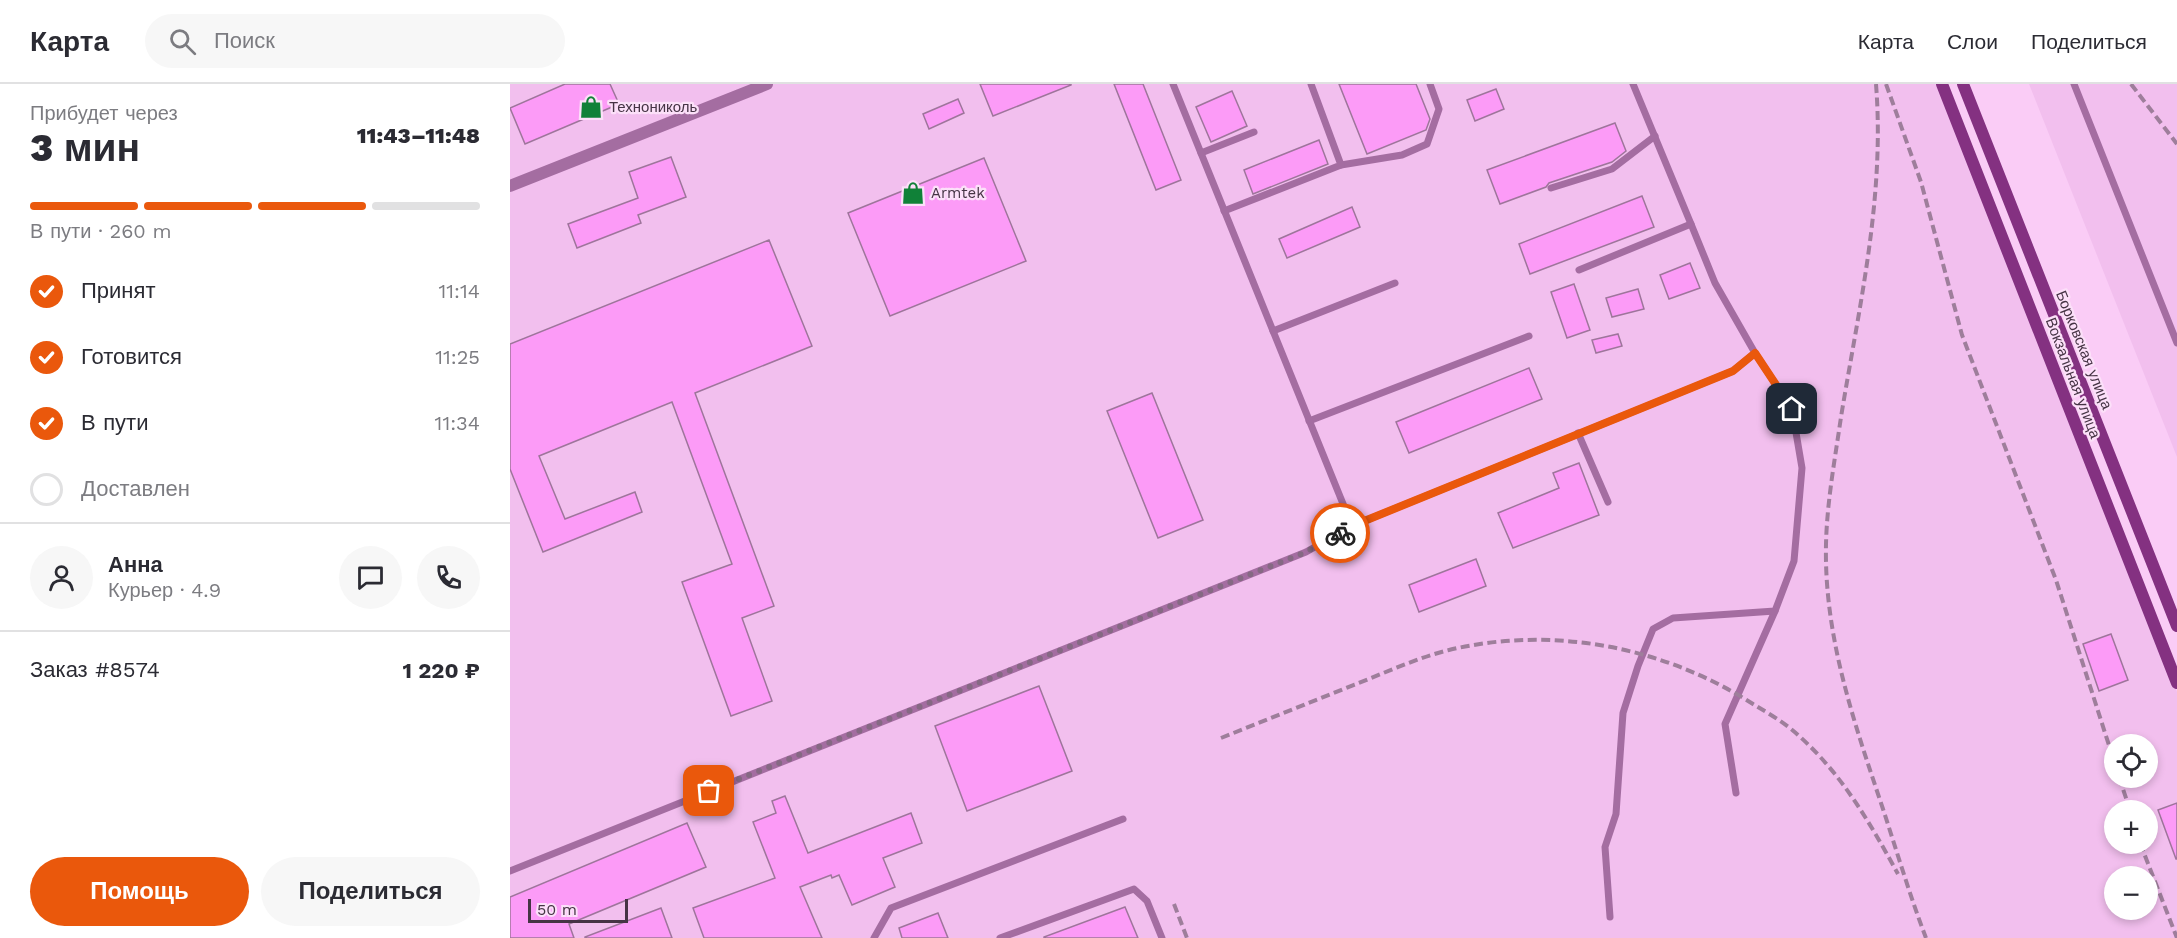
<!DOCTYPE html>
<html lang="ru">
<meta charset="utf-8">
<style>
:root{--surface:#fff;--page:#f7f7f7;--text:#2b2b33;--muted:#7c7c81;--line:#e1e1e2;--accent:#ea580c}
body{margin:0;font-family:"Work Sans",sans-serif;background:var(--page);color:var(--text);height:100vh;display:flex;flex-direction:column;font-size:22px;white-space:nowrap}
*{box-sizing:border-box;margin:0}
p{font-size:20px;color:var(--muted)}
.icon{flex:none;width:33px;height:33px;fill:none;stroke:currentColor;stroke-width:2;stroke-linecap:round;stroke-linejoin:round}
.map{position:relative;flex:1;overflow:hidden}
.sheet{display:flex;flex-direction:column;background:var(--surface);width:510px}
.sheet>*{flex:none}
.controls{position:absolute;left:1594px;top:650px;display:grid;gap:12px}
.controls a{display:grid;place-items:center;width:54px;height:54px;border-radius:50%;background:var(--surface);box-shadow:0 3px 9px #0003;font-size:30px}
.scale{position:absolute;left:18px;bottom:15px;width:100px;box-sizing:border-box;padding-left:6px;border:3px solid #463445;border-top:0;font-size:16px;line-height:21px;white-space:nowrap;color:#463445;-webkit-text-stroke:4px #fce0f9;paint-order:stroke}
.pin{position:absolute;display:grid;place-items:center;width:51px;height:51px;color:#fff;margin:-26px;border-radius:12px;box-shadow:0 3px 9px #0006}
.courier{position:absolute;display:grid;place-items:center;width:60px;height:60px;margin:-30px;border:4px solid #ea580c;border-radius:50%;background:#fff;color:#222;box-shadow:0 2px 8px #0007}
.head em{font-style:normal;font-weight:800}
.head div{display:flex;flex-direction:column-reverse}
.head{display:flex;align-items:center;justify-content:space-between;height:102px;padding:0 30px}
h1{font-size:39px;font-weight:800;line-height:45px}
.bar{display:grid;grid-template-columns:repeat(4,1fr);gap:9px 6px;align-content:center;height:72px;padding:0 30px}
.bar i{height:8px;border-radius:4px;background:var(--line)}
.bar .active{background:var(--accent)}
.bar p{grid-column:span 4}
.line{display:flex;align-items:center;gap:15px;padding:0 30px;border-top:2px solid var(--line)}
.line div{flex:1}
.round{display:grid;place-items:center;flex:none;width:63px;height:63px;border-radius:32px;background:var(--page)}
ol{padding:0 30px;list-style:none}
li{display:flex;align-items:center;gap:18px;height:66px}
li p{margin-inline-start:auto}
li .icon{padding:6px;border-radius:50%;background:var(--accent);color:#fff;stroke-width:4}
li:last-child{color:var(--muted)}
li i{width:33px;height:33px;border:3px solid var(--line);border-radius:50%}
.primary-button{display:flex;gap:12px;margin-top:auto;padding:12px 30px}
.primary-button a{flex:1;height:69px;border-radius:36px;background:var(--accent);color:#fff;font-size:24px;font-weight:800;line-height:69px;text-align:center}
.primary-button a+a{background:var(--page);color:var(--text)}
header{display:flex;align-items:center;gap:36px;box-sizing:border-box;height:84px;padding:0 30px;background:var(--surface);border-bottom:2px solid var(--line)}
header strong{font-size:28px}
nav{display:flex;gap:33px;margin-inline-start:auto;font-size:21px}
.search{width:420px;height:54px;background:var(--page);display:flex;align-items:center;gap:15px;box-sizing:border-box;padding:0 21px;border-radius:33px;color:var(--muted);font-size:22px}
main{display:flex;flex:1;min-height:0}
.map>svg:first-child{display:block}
.built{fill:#f2bfee;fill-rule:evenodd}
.building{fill:#fc9bf7;stroke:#9e759b;stroke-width:1.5}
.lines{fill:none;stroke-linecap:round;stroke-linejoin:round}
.service{stroke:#a46da1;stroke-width:7}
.minor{stroke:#a46da1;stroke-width:12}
.secondary{stroke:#843181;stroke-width:12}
.rail{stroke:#9e7e9b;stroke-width:4;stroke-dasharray:9 4.5;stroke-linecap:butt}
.done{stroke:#856983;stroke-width:6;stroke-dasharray:0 10.8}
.route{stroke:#ea580c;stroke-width:8}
.labels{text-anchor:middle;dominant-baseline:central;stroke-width:4.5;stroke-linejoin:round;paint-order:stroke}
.poi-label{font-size:15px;fill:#463445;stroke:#fce0f9;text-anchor:start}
.street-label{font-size:15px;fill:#463445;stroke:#fce0f9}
</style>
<header>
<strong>Карта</strong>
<div class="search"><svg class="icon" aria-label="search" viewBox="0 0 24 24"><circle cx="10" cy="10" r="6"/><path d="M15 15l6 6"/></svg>Поиск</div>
<nav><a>Карта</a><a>Слои</a><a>Поделиться</a></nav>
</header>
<main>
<section class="sheet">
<div class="head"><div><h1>3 мин</h1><p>Прибудет через</p></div><em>11:43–11:48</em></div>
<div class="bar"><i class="active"></i><i class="active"></i><i class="active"></i><i></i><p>В пути · 260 m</p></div>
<ol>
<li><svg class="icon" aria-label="check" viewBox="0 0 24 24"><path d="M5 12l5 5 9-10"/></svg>Принят<p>11:14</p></li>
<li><svg class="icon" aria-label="check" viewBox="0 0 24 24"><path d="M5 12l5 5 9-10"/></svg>Готовится<p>11:25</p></li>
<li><svg class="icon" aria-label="check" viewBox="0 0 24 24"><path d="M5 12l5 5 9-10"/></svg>В пути<p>11:34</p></li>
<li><i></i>Доставлен</li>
</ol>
<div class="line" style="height:108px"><a class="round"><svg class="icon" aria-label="person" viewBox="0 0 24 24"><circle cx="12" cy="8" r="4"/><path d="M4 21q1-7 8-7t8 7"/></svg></a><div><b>Анна</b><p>Курьер · 4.9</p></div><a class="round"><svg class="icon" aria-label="chat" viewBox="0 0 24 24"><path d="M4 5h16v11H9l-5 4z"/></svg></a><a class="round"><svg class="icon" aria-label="phone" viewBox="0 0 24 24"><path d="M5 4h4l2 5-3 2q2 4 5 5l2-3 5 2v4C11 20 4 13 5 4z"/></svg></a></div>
<div class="line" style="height:78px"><div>Заказ #8574</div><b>1 220 ₽</b></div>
<div class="primary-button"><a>Помощь</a><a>Поделиться</a></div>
</section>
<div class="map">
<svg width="1667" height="854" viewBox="0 0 1667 854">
<rect width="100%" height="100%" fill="#faccf6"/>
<g class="built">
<path d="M0,0h1427l240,608v246h-1667zM1605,660h33v33h-33zM1605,726h33v33h-33zM1605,792h33v33h-33z"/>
<path d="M1519,0h148v373z"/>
</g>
<g class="building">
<path d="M55,0h45l9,20 -94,40 -15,-36z"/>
<path d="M470,0h91v1l-78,31z"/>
<path d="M604,0h29l38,96 -25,10z"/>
<path d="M829,0h77l14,35 -4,11 -59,24z"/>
<path d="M986,5l8,20 -29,12 -8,-21z"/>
<path d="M722,7l15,35 -36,16 -15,-35z"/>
<path d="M448,15l6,14 -35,16 -6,-15z"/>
<path d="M1105,39l11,28 -14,11 -63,21 -3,4 -46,17 -13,-34z"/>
<path d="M809,56l9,24 -75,30 -9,-24z"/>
<path d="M161,73l15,40 -48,18 3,8 -64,25 -9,-24 70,-26 -9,-26z"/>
<path d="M474,74l42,103 -136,55 -42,-103z"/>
<path d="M1132,112l12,31 -124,47 -11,-30z"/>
<path d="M842,123l8,20 -73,31 -8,-19z"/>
<path d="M259,156l43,106 -117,47 79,213 -32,12 30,83 -41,15 -49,-134 50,-18 -60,-162 -133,54 26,63 70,-27 7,20 -99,40 -33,-83v-125z"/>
<path d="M1180,179l10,25 -31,11 -9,-24z"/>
<path d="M1064,200l16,46 -23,8 -16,-46z"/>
<path d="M1128,205l6,20 -32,8 -6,-19z"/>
<path d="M1108,250l4,12 -26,7 -4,-13z"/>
<path d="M1019,284l13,31 -133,54 -13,-31z"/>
<path d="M642,309l51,127 -45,18 -51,-127z"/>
<path d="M1069,379l20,52 -86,33 -15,-35 61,-25 -6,-15z"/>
<path d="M966,475l10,27 -67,26 -10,-27z"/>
<path d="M1601,550l17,46 -29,11 -16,-47z"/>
<path d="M529,602l33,85 -105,40 -32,-85z"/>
<path d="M275,712l23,57 103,-40 11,30 -39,15 12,29 -43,18 -13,-30 -7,3 -1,-3 -31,12 22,51h-118l-11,-30 82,-30 -22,-56 23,-9 -4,-12z"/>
<path d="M1667,719v56h-1l-18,-49z"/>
<path d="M177,739l19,44 -137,57 5,14h-64v-41z"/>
<path d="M615,823l13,31h-94v-1z"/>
<path d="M151,824l11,30h-87v-1z"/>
<path d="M428,829l10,25h-46l-3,-10z"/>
</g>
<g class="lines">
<g class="service">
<path d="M1123,0l58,140"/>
<path d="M1564,0l103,259"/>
<path d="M691,69l53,-21"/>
<path d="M831,81l61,-10 25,-11 12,-35 -9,-25"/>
<path d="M1041,104l61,-19 43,-33"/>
<path d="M714,127l117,-46 -30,-81"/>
<path d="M763,247l122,-48"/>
<path d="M799,337l220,-85"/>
<path d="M1068,349l30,69"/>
<path d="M842,442l381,-155 22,-18 -40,-70 -24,-59 -112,46"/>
<path d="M1226,709l-11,-69 50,-113"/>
<path d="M0,787l796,-319 46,-26 -179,-442"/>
<path d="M1100,833l-5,-70 11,-33 7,-101 15,-47 15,-37 20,-11 102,-7 19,-50 8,-93 -10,-59 -37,-56"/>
<path d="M364,854l17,-30 232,-89"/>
<path d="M490,854l134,-49 13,12 15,37"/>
</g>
<path class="minor" d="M0,102l257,-102"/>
<g class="secondary">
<path d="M1432,0l235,599"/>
<path d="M1453,0l214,542"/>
</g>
<g class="rail">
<path d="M1366,0c9,113 -17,223 -35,333 -6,42 -14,84 -15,127 -2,93 28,178 57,265 14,43 27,87 43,129"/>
<path d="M1376,0l35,98 41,153 94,245 59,184"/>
<path d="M1621,0l46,60"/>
<path d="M711,654c45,-18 90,-36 135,-54 31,-12 61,-26 93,-34 104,-25 215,-3 304,54 15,9 32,19 45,31 44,39 72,88 100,139"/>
<path d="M1609,693l11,33"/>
<path d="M1630,759l37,95"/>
<path d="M664,820l13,34"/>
</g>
</g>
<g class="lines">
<path class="done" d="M199,707l597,-239 34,-19"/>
<path class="route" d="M830,449l12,-7 381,-155 22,-18 37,56"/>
</g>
<defs>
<g id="shop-bare" transform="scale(1.8)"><path d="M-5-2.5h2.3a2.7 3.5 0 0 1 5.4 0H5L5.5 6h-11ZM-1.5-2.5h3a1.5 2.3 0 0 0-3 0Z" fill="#108138" stroke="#fce0f9" stroke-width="2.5" paint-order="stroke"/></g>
</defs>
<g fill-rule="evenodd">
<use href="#shop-bare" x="81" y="23"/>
<use href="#shop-bare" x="403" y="109"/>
</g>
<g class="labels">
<g class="poi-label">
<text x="99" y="23">Технониколь</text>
<text x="421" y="109">Armtek</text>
</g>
<g class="street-label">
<text transform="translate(1574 266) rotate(68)">Борковская улица</text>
<text transform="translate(1563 294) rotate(69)">Вокзальная улица</text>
</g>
</g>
</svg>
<div class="controls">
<a><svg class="icon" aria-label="locate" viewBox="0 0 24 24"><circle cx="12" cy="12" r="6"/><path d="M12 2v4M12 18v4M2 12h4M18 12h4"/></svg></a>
<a>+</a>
<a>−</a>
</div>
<div class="scale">50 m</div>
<div class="pin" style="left:199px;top:707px;background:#ea580c"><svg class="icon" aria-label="bag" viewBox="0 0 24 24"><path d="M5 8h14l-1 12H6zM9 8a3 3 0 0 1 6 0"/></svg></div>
<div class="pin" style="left:1282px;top:325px;background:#1f2937"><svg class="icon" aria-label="home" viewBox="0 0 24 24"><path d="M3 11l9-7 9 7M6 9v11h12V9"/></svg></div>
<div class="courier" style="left:830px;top:449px"><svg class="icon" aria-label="bike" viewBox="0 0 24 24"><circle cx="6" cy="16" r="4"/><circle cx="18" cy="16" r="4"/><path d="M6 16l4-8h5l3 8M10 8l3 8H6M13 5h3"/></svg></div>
</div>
</main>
